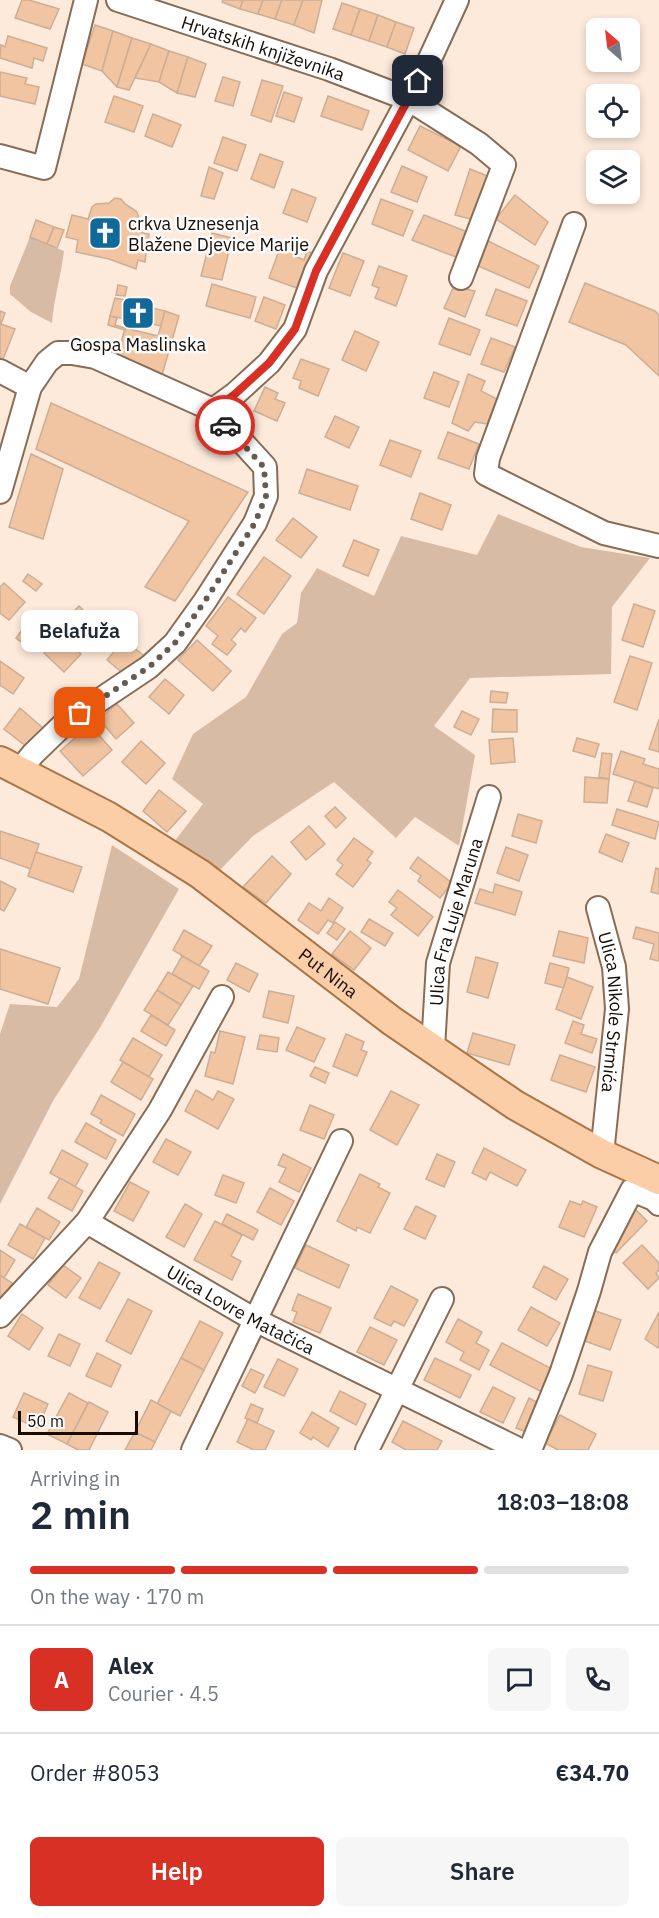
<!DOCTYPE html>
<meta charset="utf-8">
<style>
:root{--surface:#fff;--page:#f6f6f7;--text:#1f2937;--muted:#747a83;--line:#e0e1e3;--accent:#d93025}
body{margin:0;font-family:"IBM Plex Sans",sans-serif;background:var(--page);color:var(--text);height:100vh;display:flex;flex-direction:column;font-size:22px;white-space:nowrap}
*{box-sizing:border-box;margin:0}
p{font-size:20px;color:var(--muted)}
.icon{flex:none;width:33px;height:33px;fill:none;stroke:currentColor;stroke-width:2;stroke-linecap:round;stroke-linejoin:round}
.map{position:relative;height:1450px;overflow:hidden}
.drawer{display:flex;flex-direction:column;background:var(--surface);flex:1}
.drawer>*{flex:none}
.needle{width:39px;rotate:332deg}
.buttons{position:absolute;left:586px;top:18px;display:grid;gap:12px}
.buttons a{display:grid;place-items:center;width:54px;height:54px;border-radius:9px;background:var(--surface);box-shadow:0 3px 9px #0003;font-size:30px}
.scale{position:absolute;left:18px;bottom:15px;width:120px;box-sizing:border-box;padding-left:6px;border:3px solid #160c04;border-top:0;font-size:16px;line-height:21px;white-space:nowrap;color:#160c04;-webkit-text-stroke:4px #fbfbfb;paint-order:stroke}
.pin{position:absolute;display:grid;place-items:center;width:51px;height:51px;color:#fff;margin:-26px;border-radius:12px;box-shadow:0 3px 9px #0006}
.courier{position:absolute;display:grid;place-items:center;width:60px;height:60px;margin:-30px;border:4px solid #d93025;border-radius:50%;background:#fff;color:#222;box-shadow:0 2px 8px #0007}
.bubble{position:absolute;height:42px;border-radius:9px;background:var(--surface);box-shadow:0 3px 9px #0003;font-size:20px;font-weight:600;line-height:42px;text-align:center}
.summary em{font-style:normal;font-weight:600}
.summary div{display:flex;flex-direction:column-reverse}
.summary{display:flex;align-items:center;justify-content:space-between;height:102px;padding:0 30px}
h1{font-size:39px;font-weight:600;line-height:45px}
.bar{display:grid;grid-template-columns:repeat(4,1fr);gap:9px 6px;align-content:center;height:72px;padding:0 30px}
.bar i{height:8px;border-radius:4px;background:var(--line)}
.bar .active{background:var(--accent)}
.bar p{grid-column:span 4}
.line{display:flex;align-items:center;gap:15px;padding:0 30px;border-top:2px solid var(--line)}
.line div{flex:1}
.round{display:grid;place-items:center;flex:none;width:63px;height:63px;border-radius:9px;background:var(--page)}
.button{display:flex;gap:12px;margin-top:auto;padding:12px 30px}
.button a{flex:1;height:69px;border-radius:9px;background:var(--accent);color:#fff;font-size:24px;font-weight:600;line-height:69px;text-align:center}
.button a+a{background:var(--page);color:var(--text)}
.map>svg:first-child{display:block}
.green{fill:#d8bba5}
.building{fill:#f1c5a1;stroke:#ccae96;stroke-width:1.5}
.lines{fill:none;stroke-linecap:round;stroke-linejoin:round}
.minor-casing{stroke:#876c56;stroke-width:26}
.major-casing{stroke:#a97548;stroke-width:32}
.minor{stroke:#fff;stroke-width:22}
.major{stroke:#fbcea7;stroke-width:28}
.done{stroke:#675a4f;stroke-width:6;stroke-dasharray:0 10.8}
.route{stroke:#d93025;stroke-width:8}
.labels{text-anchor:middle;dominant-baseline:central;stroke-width:5;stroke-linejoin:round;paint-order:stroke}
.street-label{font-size:18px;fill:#160c04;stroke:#fbfbfb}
.poi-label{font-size:18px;fill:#160c04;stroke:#fbfbfb;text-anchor:start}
</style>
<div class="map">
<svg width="659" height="1450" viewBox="0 0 659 1450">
<rect width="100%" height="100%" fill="#fdeadb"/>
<g class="green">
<path d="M30,237l34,14c-3,25 -10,47 -12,72l-21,-11 -21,-18v-8z"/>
<path d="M498,514l83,33 69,11 -38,49 -1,67 -141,4 -36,48 41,29 -16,91 -44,-29 -19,21 -62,-56 -81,54 -37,38 -42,-32 29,-38 -31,-25 21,-45 53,-37 36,-63 15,-11 4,-30 16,-25 57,28 27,-60 76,19z"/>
<path d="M112,845l67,44 -78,137 -48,75 -53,103v-170l10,-30 47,3 22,-28z"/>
</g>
<g class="building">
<path d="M22,0h7l30,9 -9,20 -35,-11z"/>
<path d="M223,0h20l-3,9 -18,-7z"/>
<path d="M243,0h20l-5,14 -18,-5z"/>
<path d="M263,0h19l-7,19 -17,-5z"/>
<path d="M282,0h21l-9,25 -19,-6z"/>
<path d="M303,0h19l-8,33 -20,-8z"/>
<path d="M342,3l18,6 -9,26 -18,-6z"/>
<path d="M360,9l18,6 -9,26 -18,-6z"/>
<path d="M378,15l18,7 -9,25 -18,-6z"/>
<path d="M396,22l18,6 -9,26 -18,-7z"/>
<path d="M95,25l18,6 -11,40 -20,-7z"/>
<path d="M113,31l19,7 -15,49 -15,-16z"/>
<path d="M8,36l39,12 -4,13 -9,-3 -2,10 -32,-10 1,-13 4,2z"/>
<path d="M132,38l19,6 -22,46 -12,-3z"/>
<path d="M151,44l18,7 -10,31 -24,-4z"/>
<path d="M169,51l19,6 -11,36 -18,-11z"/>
<path d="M188,57l18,7 -11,33 -18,-4z"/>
<path d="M0,72l27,6 -2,6 14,3 -4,17 -35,-8z"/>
<path d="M223,77l17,5 -7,24 -18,-5z"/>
<path d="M262,80l21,6 -12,36 -20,-7z"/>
<path d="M284,92l18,6 -8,24 -18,-6z"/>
<path d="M114,96l29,10 -9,26 -29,-10z"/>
<path d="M328,96l41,15 -7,19 -41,-14z"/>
<path d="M153,114l28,11 -9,22 -27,-11z"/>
<path d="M420,126l41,20 -13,25 -40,-21z"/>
<path d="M223,137l23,8 -9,26 -23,-8z"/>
<path d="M260,154l23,8 -9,26 -23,-9z"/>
<path d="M402,166l25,11 -10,25 -26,-10z"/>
<path d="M209,167l14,6 -9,26 -13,-3z"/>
<path d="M470,169l25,10 -17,42 -23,-6z"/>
<path d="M292,189l24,9 -9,24 -24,-9z"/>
<path d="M515,195l33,27 -13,23 -39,-26z"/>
<path d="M115,198l6,1 4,5 11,7 3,6 -3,14 13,3 -4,28 -7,-2 -2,9 -27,-10 -33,-7 2,-12 -12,-3 6,-22 16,4 4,-12 4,-3 13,-1z"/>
<path d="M381,199l32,12 -10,25 -31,-12z"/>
<path d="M424,215l46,18 -9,26 -49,-19z"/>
<path d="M36,220l18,7 -7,17 -17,-7z"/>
<path d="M54,227l10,3 -7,18 -10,-4z"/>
<path d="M212,233l20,5 -10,42 -21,-4z"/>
<path d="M486,240l53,26 -10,22 -53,-23z"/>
<path d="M282,242l13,5 -3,8 12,5 3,-9 11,4 -13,36 -36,-13z"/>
<path d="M343,253l21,8 -14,35 -21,-8z"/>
<path d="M379,266l28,10 -11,30 -21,-8 4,-10 -7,-3z"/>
<path d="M585,283l70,28 4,4v61l-33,-31 -57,-23z"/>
<path d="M212,284l44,13 -6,21 -44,-12z"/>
<path d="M118,285l9,2 -2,9 -9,-1z"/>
<path d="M454,286l21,5 -10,26 -21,-9z"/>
<path d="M496,289l31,12 -10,25 -31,-11z"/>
<path d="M264,297l21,8 -9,24 -21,-8z"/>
<path d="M115,298l37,8v2l13,3 -4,15 -51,-10z"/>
<path d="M0,311l5,2 -4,11 14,5 -12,30 -3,-1z"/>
<path d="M165,311l14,5 -17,59 -45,-17 8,-30 33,8z"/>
<path d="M110,316l7,2 -2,7 10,3v2l-17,-5z"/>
<path d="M449,318l31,12 -10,25 -31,-11z"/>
<path d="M355,331l24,11 -13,29 -24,-11z"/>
<path d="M491,338l24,9 -11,25 -23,-8z"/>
<path d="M301,359l28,10 -11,27 -19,-8 2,-7 -8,-3z"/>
<path d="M434,372l25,10 -10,25 -25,-9z"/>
<path d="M468,374l17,7 -4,10 16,8 -10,25 -12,-2 -7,9 -16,-8z"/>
<path d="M265,387l13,6 -3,6 10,4 -8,18 -23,-10z"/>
<path d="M51,403l197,89 -73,109 -30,-14 44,-66 -153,-72z"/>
<path d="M335,416l24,11 -10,21 -24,-11z"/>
<path d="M448,432l31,12 -10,25 -31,-11z"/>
<path d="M390,440l31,11 -10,26 -31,-12z"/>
<path d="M31,454l32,15 -20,70 -34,-12z"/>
<path d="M307,469l51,17 -8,24 -51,-17z"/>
<path d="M420,493l31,12 -9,25 -31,-11z"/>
<path d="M293,518l24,19 -16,21 -25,-18z"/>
<path d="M354,540l25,10 -11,26 -25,-10z"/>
<path d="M264,557l27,19 -27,38 -27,-20z"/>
<path d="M28,574l14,10 -6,7 -13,-10z"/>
<path d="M4,583l21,19 -16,18 -9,-7v-26z"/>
<path d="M228,597l28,21 -11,14 -4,-4 -10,12 5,4 -9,11 -15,-11 6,-8 -12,-10z"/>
<path d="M634,604l21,7 -12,36 -21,-7z"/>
<path d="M79,606l9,9 -12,12 -9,-9z"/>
<path d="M35,612l13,9 -19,27 -13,-10z"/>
<path d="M61,634l20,20 -17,18 -20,-19z"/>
<path d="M124,640l23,18 -17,21 -23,-19z"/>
<path d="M197,640l34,31 -18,20 -35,-31z"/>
<path d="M630,656l22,7 -15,47 -23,-8z"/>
<path d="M0,661l24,17 -11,16 -13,-9z"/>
<path d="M165,679l19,16 -15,19 -20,-17z"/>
<path d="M491,691l17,2 -2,10 -16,-1z"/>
<path d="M117,704l17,19 -18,16 -17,-20z"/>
<path d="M20,708l23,20 -16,19 -23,-18z"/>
<path d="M493,709l24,1v22h-25z"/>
<path d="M462,711l17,8 -8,16 -17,-8z"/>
<path d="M659,719v33l-10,-3z"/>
<path d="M90,725l22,25 -29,26 -23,-25z"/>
<path d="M513,738l2,24 -24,2 -2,-24z"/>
<path d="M577,738l22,6 -4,13 -22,-6z"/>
<path d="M141,741l24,22 -19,21 -24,-22z"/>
<path d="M621,751l24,8 -2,5 16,5v20l-46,-15z"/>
<path d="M602,753l10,1 -3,25 -10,-2z"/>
<path d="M585,777l24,2 -2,24 -23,-1z"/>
<path d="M635,781l18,7 -6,19 -19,-6z"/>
<path d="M159,790l27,21 -19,21 -24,-21z"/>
<path d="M335,807l11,11 -10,10 -11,-12z"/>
<path d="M617,809l42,13 -4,17 -43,-14z"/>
<path d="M518,814l24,7 -6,22 -24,-7z"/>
<path d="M309,826l16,18 -19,16 -15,-18z"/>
<path d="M0,831l39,13 -8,25 -31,-11z"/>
<path d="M606,834l23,9 -7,19 -23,-10z"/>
<path d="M354,838l19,14 -6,8 4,3 -18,24 -17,-13 7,-9 -6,-5z"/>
<path d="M506,847l22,8 -9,26 -22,-8z"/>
<path d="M36,852l46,15 -9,25 -45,-16z"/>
<path d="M272,856l19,18 -25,29 -23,-16z"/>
<path d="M418,857l34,26 -12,15 -22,-17 3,-5 -11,-8z"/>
<path d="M656,868l3,1v25l-8,-2z"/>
<path d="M0,881l16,8 -12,22 -4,-2z"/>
<path d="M495,884l27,8 -7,23 -40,-12 5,-14 13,4z"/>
<path d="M398,890l35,27 -15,19 -27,-21 6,-7 -8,-6z"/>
<path d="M329,898l14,10 -10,15 -5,-3 -10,14 -20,-14 11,-17 12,8z"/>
<path d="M369,919l24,14 -8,13 -24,-14z"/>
<path d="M335,922l10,7 -8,11 -10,-7z"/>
<path d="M636,927l23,6v28l-9,-2 4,-15 -21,-6z"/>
<path d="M184,930l28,16 -13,20 -26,-16z"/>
<path d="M350,931l21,17 -17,22 -22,-16z"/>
<path d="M559,931l29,7 -4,25 -31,-7z"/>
<path d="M0,949l60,19 -12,36 -48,-15z"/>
<path d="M182,956l27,15 -10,18 -27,-15z"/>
<path d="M476,957l22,6 -10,35 -21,-6z"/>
<path d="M236,963l22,11 -9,18 -22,-12z"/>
<path d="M550,963l19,5 -5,20 -19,-5z"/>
<path d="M168,972l25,14 -12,19 -24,-15z"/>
<path d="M567,977l26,10 -12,32 -25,-10z"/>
<path d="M157,990l24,15 -13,20 -24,-15z"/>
<path d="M269,991l25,5 -6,27 -25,-6z"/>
<path d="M151,1015l24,15 -9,16 -25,-15z"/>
<path d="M573,1021l11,4 -3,9 16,5 -5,14 -27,-10z"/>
<path d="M297,1027l28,12 -11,23 -28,-12z"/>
<path d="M220,1031l25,6 -12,47 -28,-8 6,-24 4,1z"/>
<path d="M473,1033l42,12 -6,20 -42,-12z"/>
<path d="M346,1034l18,8 -3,8 6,2 -10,24 -24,-10z"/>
<path d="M260,1035l19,3 -2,14 -20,-3z"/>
<path d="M133,1038l29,17 -13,22 -29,-17z"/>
<path d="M560,1055l35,12 -9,25 -35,-12z"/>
<path d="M123,1062l30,17 -12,21 -30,-18z"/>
<path d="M315,1067l14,6 -4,10 -15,-7z"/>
<path d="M196,1090l17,10 5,-9 16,8 -16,30 -33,-18z"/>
<path d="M391,1091l28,14 -22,40 -27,-15z"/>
<path d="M101,1095l34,19 -12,22 -23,-13 2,-3 -11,-6z"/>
<path d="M310,1105l24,10 -10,24 -24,-9z"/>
<path d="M86,1123l30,17 -10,19 -31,-17z"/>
<path d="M166,1139l25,13 -13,23 -25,-13z"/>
<path d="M484,1148l42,22 -9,16 -27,-14 -4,8 -14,-7z"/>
<path d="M62,1150l26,14 -13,23 -25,-14z"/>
<path d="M283,1154l28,14 -12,24 -20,-10 7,-14 -8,-3z"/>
<path d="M437,1154l18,8 -11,25 -18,-8z"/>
<path d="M360,1174l20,10 -2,3 12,6 -20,40 -13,-6 -1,4 -19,-10z"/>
<path d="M223,1175l21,8 -8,20 -21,-8z"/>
<path d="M60,1178l23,13 -11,20 -24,-13z"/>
<path d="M130,1182l19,10 -16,29 -19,-10z"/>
<path d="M270,1188l24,13 -13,24 -24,-13z"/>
<path d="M570,1201l11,4 2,-4 14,6 -13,30 -25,-10z"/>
<path d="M185,1204l17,10 -18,33 -18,-10z"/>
<path d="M416,1206l20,10 -11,23 -21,-10z"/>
<path d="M37,1208l23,14 -11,18 -23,-13z"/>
<path d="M635,1209l12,12 -31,32 -9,-8z"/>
<path d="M227,1214l31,16 -5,10 -31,-16z"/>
<path d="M215,1221l27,14 -11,21 10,5 -9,19 -38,-20z"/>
<path d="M20,1224l25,14 -12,21 -25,-14z"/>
<path d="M306,1245l43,20 -10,23 -44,-20z"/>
<path d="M642,1245l17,18v7l-3,3 3,5 -11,11 -25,-26z"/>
<path d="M0,1250l15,10 -11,18 -4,-3z"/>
<path d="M99,1262l21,11 -20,36 -21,-11z"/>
<path d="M63,1265l18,13 -15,20 -18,-13z"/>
<path d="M544,1266l24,13 -12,21 -23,-13z"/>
<path d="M0,1275l12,8 -10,16 -2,-2z"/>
<path d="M391,1286l27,14 -14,26 -10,-5 -3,5 -17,-8z"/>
<path d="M298,1294l33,14 -11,25 -27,-11 4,-10 -5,-2z"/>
<path d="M128,1299l24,12 -21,43 -25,-13z"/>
<path d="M531,1307l29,16 -13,23 -29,-16z"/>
<path d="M593,1310l28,10 -11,30 -28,-10z"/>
<path d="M659,1312v34l-1,2 -13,-9z"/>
<path d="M22,1314l21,14 -14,22 -21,-14z"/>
<path d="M458,1319l24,13 -6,11 13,7 -10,20 -19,-10 4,-8 -18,-10z"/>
<path d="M200,1321l23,12 -19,37 -23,-12z"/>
<path d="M370,1327l27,13 -13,25 -27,-13z"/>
<path d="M59,1334l21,10 -10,22 -22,-10z"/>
<path d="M502,1343l52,27 -12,22 -52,-27z"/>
<path d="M97,1353l24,12 -10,22 -25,-11z"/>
<path d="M181,1358l23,12 -24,46 -23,-12z"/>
<path d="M435,1358l36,17 -11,23 -36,-18z"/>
<path d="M278,1359l20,10 -14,27 -20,-9z"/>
<path d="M588,1365l24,7 -9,29 -24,-7z"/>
<path d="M251,1369l13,6 -9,18 -13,-7z"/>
<path d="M493,1387l22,11 -12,25 -23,-11z"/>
<path d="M340,1391l26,13 -10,21 -26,-14z"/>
<path d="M24,1393l24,11 -10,24 -25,-11z"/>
<path d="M69,1393l19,10 -21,41 -20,-10z"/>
<path d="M529,1398l13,7 -13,28 -13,-5z"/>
<path d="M151,1400l20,11 -16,31 -20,-10z"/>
<path d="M89,1402l19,10 -19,38h-11l-11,-6z"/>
<path d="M251,1404l12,5 -6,14 -12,-5z"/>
<path d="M312,1412l27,16 -11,19 -15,-10 -2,3 -11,-7z"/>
<path d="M560,1415l36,19 -8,16h-30l-13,-7z"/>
<path d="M248,1419l26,12 -9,19h-11l-17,-8z"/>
<path d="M403,1421l39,20 -5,9h-31l-14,-8z"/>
<path d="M135,1432l20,10 -4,8h-26z"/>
</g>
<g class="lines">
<g class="minor-casing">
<g id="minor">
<path id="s1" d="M118,0l211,69 79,30 71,45 25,21 -43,113"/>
<path d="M0,156l44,12 42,-168"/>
<path d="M574,224l-86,234 -2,16 118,59 55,13"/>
<path d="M0,371l30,16"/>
<path d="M0,492l30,-105 17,-25 11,-9h14l23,4 118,53 22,-16 34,-31 26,-34 21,-58 112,-208 29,-63"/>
<path d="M20,770l13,-16 31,-30 85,-57 26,-24 30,-42 50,-78 11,-27 -1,-29 -52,-57"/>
<path id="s2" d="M598,908l16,59 3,42 -15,145"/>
<path id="s3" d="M433,1048l5,-85 51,-166"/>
<path id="s4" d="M87,1222l168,98 265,130"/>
<path d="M0,1316l87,-94 73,-112 62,-113"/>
<path d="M0,1446l10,4"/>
<path d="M193,1450l148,-309"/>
<path d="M367,1450l75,-151"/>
<path d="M530,1450l31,-76 28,-83 11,-39 32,-62 22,9 5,5"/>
</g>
</g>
<g class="major-casing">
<g id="major">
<path id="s5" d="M0,761l109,56 91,57 192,147 123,84 87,49 57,26"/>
</g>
</g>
<use href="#minor" class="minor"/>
<use href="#major" class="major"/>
</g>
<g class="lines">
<path class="done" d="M80,713l69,-46 26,-24 30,-42 50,-78 11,-27 -2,-29 -39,-42"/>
<path class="route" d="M225,425l-12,-14 22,-17 34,-31 26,-34 21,-58 102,-190"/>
</g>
<defs>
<g id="church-square" transform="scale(1.725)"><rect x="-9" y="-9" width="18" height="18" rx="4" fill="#106999" stroke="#fbfbfb"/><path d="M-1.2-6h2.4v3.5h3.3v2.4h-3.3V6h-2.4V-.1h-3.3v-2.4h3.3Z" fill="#fff"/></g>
</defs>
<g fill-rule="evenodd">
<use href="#church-square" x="105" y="233"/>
<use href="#church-square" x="138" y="313"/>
</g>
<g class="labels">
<g class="street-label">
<text stroke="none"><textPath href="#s1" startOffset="153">Hrvatskih književnika</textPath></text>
<text stroke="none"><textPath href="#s3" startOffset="129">Ulica Fra Luje Maruna</textPath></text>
<text stroke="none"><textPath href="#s5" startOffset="392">Put Nina</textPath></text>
<text stroke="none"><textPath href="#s2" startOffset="106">Ulica Nikole Strmića</textPath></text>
<text stroke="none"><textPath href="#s4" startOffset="177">Ulica Lovre Matačića</textPath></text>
</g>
<g class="poi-label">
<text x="128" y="223">crkva Uznesenja<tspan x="128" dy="21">Blažene Djevice Marije</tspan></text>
<text x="138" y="344" text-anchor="middle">Gospa Maslinska</text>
</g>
</g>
</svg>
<div class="buttons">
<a><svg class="needle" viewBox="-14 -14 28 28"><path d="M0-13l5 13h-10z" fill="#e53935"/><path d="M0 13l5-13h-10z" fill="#747a83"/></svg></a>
<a><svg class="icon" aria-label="locate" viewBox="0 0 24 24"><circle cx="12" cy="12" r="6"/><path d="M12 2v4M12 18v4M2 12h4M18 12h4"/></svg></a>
<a><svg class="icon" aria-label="layers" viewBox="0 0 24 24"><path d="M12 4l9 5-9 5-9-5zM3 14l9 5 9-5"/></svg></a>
</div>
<div class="scale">50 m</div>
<div class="pin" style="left:80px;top:713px;background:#ea580c"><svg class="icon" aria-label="bag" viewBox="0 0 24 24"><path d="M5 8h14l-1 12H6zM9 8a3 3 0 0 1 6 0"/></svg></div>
<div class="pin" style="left:418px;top:81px;background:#1f2937"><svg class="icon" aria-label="home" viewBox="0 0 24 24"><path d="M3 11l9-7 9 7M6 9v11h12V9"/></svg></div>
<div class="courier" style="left:225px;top:425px"><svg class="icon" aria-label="car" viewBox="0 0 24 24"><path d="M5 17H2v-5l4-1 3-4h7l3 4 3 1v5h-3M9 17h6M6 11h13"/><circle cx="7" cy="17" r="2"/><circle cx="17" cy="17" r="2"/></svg></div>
<div class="bubble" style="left:21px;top:610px;width:117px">Belafuža</div>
</div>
<section class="drawer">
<div class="summary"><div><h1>2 min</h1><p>Arriving in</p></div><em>18:03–18:08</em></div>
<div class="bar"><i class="active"></i><i class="active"></i><i class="active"></i><i></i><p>On the way · 170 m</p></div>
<div class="line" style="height:108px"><b class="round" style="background:var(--accent);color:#fff">A</b><div><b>Alex</b><p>Courier · 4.5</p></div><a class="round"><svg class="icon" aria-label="chat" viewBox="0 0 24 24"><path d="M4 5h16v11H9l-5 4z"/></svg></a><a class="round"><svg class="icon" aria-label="phone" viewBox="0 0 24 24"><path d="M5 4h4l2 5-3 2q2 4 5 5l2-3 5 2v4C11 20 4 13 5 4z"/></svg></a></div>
<div class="line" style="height:78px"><div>Order #8053</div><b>€34.70</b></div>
<div class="button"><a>Help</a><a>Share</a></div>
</section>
